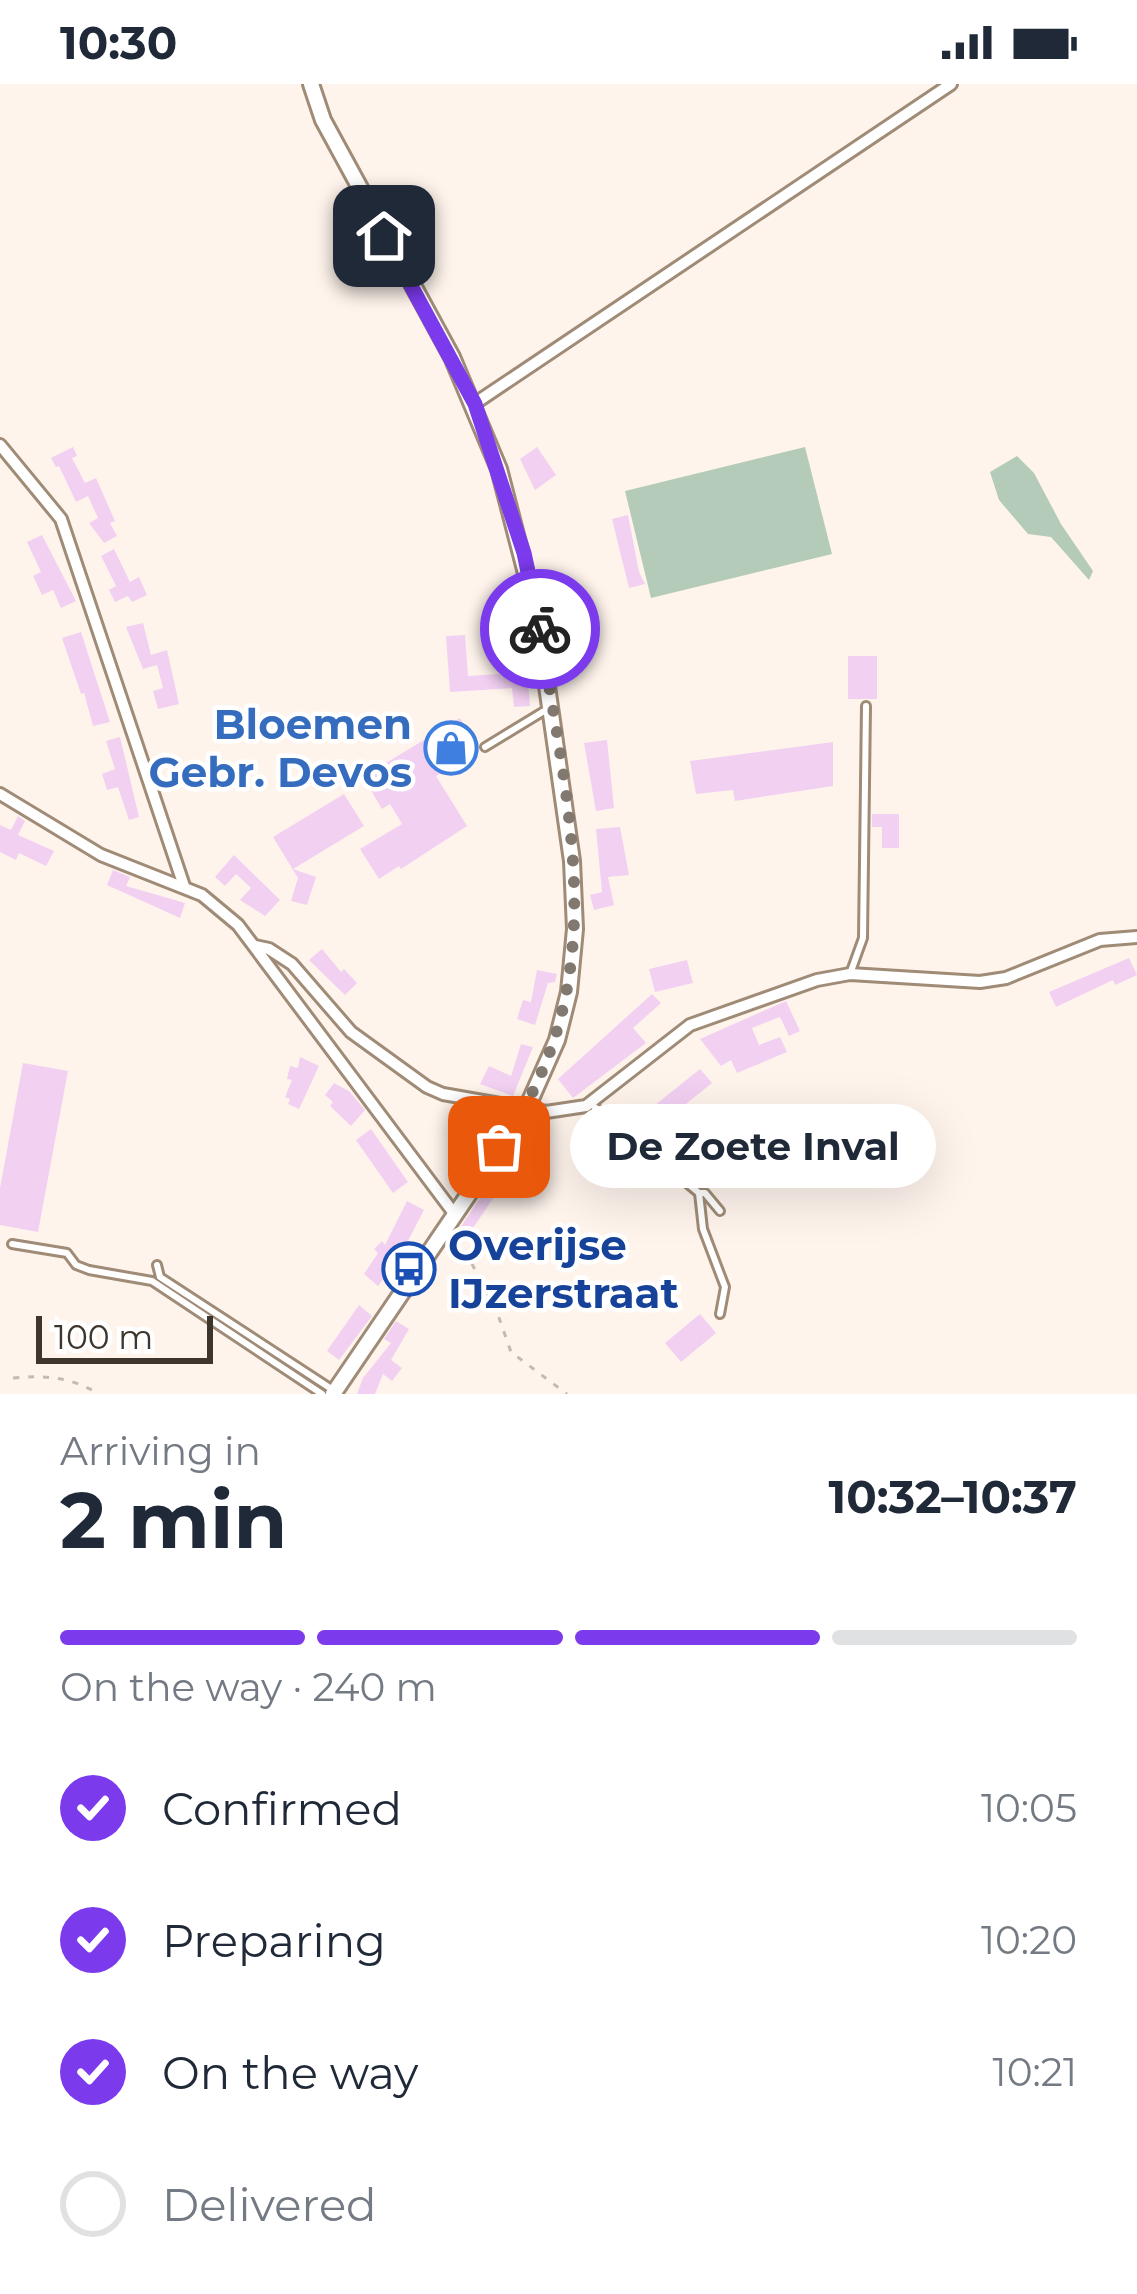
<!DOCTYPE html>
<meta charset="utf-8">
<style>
:root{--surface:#fff;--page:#f6f6f7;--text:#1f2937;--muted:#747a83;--line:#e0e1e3;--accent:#7c3aed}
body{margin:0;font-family:Montserrat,sans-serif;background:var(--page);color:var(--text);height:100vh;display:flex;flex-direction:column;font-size:45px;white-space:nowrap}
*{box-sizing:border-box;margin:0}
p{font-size:39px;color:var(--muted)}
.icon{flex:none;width:66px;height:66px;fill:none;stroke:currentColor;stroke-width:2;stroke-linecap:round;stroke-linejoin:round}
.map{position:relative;height:1310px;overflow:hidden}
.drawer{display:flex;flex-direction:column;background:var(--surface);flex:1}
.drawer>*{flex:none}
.scale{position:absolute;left:36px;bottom:30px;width:177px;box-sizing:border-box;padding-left:12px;border:6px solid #3e362d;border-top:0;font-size:33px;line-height:42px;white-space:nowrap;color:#3e362d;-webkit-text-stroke:9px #fff;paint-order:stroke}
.pin{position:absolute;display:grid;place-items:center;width:102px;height:102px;color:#fff;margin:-51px;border-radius:24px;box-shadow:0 6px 18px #0006}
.courier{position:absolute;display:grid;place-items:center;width:120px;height:120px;margin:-60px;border:9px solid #7c3aed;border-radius:50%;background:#fff;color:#222;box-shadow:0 3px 15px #0007}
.bubble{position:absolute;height:84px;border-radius:42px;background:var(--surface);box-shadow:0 12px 48px #0002;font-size:39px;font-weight:700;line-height:84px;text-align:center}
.summary em{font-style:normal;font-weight:700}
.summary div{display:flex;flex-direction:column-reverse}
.summary{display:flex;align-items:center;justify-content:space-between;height:204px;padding:0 60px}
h1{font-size:78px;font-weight:700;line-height:90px}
.bar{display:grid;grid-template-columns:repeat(4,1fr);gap:18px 12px;align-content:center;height:144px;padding:0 60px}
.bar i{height:15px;border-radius:9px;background:var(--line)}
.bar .selected{background:var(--accent)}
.bar p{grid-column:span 4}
ol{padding:0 60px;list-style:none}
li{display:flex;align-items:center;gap:36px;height:132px}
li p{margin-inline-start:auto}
li .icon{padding:12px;border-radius:50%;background:var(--accent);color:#fff;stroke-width:4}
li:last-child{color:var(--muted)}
li i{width:66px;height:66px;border:6px solid var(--line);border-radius:50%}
.status{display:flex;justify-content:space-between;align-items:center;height:84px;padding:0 60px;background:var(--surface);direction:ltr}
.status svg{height:33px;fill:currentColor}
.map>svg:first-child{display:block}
.green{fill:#b3cbb8}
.building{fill:#f2d0f2}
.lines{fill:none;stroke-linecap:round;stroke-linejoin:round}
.service-casing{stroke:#9f8b76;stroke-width:12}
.minor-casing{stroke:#9f8b76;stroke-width:16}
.tertiary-casing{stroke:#9f8b76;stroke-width:20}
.path{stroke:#c4bab2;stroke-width:3;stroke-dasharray:6 9;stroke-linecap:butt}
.service{stroke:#fff;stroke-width:6}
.minor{stroke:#fff;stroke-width:10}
.tertiary{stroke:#fff;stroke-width:14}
.done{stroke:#817870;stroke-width:12;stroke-dasharray:0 21.6}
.route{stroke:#7c3aed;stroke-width:15}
.labels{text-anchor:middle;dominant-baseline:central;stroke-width:9;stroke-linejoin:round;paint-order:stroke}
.shop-label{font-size:42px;font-weight:bold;fill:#366cbe;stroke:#fff;text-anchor:end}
.transit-label{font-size:42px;font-weight:bold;fill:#164399;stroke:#fff;text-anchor:start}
</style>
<div class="status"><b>10:30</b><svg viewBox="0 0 49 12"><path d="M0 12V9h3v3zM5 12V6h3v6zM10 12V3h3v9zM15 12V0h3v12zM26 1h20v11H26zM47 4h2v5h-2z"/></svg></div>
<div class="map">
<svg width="1137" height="1310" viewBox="0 0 1137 1310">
<rect width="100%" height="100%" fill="#fef4ec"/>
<g class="green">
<path d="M805,363l27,107 -181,44 -26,-107z"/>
<path d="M1017,372l17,17 27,51 32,47 -4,9 -38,-43 -23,-3 -29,-34 -9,-28z"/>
</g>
<g class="building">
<path d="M73,363l4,9 -5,2 13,25 11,-5 19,43 -5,2 7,13 -13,7 -15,-20 9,-5 -10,-22 -12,6 -17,-36 -3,1 -5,-9z"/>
<path d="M537,363l19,28 -21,15 -15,-31z"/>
<path d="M628,431l11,57 6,12 -16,4 -17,-69z"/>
<path d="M42,451l34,66 -15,7 -8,-18 -11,5 -9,-19 8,-4 -14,-30z"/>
<path d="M114,465l16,33 9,-5 8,18 -15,7 -4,-6 -13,6 -6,-12 7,-4 -15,-30z"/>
<path d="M143,539l8,32 16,-5 12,54 -21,5 -5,-18 10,-3 -6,-23 -14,4 -17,-42z"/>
<path d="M524,546l6,76 -16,1 -2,-19 -62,4 -4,-56 19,-1 3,41 47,-3 -2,-29 -13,1 -1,-13z"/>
<path d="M81,548l29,90 -17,4 -9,-33 -3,1 -19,-56z"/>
<rect x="848" y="572" width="29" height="43"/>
<path d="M460,634l19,33 -43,25 31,50 -66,43 -2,-3 -20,13 -19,-30 42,-25 -12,-20 -8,5 -19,-32z"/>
<path d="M120,653l19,80 -10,3 -11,-33 -11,3 -5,-16 13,-5 -9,-28z"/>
<path d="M607,656l7,68 -18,3 -12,-68z"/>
<path d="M833,658v44l-98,15 -2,-11 -37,4 -6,-33z"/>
<path d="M344,710l20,32 -71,43 23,8 -9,28 -16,-4 7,-23 -25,-41z"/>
<path d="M872,730h27v34h-17v-21h-10z"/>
<path d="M18,732l7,5 -7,14 36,16 -8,15 -27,-13 -3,7 -16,-8v-27l11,5z"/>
<path d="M620,743l9,48 -21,2 6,28 -20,5 -4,-15 12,-3 -6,-63z"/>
<path d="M234,771l46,45 -15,16 -25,-16 11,-12 -15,-14 -11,12 -10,-9z"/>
<path d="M113,786l17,7 -4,9 59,17 -5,15 -73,-33z"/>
<path d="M322,865l19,23 3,-3 13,14 -12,12 -36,-35z"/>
<path d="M1129,874l8,17 -22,10 -2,-5 -57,27 -7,-15z"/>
<path d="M687,876l6,23 -38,9 -6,-23z"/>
<path d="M537,886l20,4 -2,8 -7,1 -13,42 -18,-6 6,-19 8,2z"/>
<path d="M652,910l9,9 -28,25 13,15 -73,55 -15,-19z"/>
<path d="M786,917l14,30 -11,5 -9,-19 -28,11 7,17 21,-8 7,15 -50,21 -6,-13 -10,6 -21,-27z"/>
<path d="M521,960l12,3 -20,49 -33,-12 9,-18 22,10z"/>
<path d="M300,973l19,9 -20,43 -11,-5 2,-5 -5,-2 7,-17 -5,-1 3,-13 8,2z"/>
<path d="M23,979l45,8 -30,161 -38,-7v-37z"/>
<path d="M700,985l12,14 -57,46 -11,-15z"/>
<path d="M334,999l15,8 16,19 -14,16 -21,-20 3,-4 -8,-7z"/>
<path d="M474,1025l17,3 -16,46 3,2 -18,24 -13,-10 24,-31 -8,-2z"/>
<path d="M371,1045l37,53 -15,11 -37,-53z"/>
<path d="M516,1060l10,7 -35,44 3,2 -25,37 -9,-6z"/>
<path d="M407,1117l17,9 -25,48 -21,28 -14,-12 14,-21 -4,-4 8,-8 3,4z"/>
<path d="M359,1221l13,11 -33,44 -12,-9z"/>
<path d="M700,1230l16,19 -35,29 -16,-19z"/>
<path d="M396,1237l13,8 -18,31 11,8 -10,13 -9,-7 -8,20h-18l6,-16 28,-35 -7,-4z"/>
</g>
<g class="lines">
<g class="service-casing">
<g id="service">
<path d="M485,663l64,-39"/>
<path d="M850,890l13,-36 3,-232"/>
<path d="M591,1020l108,89 4,36 22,58 -5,27"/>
<path d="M699,1109h6l15,18"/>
<path d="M12,1160l55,9 9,12 13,5 63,11 170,113"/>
<path d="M157,1181l3,12 173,113"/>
</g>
</g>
<g class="minor-casing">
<g id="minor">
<path d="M474,320l477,-320"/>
<path d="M0,361l61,74 123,367"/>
<path d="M0,710l101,61 101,40 36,30 215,287"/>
<path d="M255,862l14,3 23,15 59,68 76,55 16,7 103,18 40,-6 104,-81 127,-45 33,-6 130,8 26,-4 94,-38 37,-3"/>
</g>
</g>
<g class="tertiary-casing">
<path id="tertiary" d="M311,0l12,36 129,237 47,112 38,147 35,245 3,68 -6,63 -12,48 -31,70 -193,284"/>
</g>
<g class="path">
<path d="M458,1153l39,75 14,40 56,42"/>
<path d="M13,1294c33,-3 58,-1 86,16"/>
</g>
<use href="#service" class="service"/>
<use href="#minor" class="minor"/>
<use href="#tertiary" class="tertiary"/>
</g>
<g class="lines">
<path class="done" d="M499,1063c118,-164 69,-334 41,-518"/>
<path class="route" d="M384,152l91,168 49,149 16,76"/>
</g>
<defs>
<g id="shop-ring" transform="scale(2.7)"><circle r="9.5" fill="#fff" stroke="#3f7fe0" stroke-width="1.5"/><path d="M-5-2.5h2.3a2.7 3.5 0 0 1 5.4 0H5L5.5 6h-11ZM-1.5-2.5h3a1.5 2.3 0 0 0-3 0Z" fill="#3f7fe0"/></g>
<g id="bus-ring" transform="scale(2.7)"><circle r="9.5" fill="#fff" stroke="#1a4fb4" stroke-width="1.5"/><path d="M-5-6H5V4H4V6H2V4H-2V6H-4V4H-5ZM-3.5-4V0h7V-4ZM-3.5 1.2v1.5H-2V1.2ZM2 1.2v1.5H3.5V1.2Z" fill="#1a4fb4"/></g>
</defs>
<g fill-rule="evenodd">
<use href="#shop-ring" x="451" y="664"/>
<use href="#bus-ring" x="409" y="1185"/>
</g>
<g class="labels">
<g class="shop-label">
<text x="412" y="640">Bloemen<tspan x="412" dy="48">Gebr. Devos</tspan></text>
</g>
<g class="transit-label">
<text x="448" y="1161">Overijse<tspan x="448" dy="48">IJzerstraat</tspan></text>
</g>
</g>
</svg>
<div class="scale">100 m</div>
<div class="pin" style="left:499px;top:1063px;background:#ea580c"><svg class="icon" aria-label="bag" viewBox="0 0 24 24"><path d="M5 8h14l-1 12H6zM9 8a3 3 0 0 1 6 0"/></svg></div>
<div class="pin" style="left:384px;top:152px;background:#1f2937"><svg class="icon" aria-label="home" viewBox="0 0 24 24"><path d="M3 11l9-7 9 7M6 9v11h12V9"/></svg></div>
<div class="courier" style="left:540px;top:545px"><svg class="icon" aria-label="bike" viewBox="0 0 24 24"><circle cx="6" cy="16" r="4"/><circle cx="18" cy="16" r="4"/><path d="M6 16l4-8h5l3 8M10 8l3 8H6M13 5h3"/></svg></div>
<div class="bubble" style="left:570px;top:1020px;width:366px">De Zoete Inval</div>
</div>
<section class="drawer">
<div class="summary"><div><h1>2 min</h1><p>Arriving in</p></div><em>10:32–10:37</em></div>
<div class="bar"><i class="selected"></i><i class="selected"></i><i class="selected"></i><i></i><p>On the way · 240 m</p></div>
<ol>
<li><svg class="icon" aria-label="check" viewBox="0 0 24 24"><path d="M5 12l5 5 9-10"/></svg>Confirmed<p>10:05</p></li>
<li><svg class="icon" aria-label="check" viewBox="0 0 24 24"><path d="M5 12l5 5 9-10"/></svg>Preparing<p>10:20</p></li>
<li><svg class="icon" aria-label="check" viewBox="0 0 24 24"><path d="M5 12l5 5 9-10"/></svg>On the way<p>10:21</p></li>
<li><i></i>Delivered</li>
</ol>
</section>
